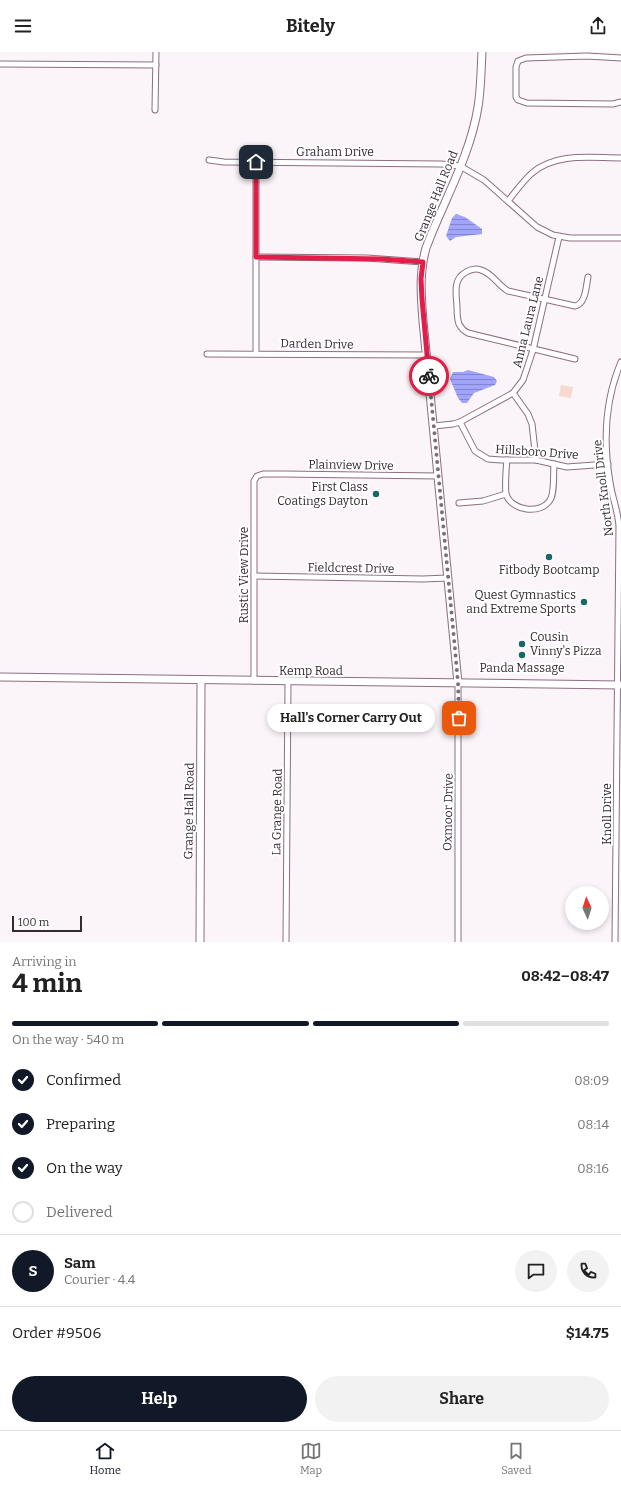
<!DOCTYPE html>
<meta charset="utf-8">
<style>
:root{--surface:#fff;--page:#f2f2f2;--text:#222;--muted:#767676;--line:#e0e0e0;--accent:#111827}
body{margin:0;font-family:Bitter,serif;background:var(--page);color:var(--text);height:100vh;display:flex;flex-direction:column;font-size:15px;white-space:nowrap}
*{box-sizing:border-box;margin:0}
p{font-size:13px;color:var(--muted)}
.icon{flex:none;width:22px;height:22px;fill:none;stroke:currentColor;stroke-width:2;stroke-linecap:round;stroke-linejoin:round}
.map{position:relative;height:890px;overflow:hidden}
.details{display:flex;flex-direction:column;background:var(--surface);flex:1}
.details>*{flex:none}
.needle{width:26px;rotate:356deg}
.fabs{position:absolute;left:565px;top:834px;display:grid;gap:8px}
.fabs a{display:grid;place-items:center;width:44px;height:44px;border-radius:50%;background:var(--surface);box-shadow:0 2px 6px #0003;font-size:20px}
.scale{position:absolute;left:12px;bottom:10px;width:70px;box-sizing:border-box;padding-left:4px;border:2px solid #362931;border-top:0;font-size:11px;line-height:14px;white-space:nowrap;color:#362931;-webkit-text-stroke:3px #fff;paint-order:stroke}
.pin{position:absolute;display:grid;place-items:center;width:34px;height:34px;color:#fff;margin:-17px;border-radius:8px;box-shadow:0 2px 6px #0006}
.courier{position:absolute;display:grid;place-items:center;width:40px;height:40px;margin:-20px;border:3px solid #e11d48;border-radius:50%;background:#fff;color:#222;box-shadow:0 1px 5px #0007}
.bubble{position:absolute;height:28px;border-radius:14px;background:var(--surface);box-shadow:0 2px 6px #0003;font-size:13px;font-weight:700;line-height:28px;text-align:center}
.head em{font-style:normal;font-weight:700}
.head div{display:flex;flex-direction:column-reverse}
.head{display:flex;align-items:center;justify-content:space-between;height:68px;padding:0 12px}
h1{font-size:26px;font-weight:700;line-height:30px}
.bar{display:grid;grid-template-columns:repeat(4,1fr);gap:6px 4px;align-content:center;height:48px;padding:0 12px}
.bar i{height:5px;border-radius:3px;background:var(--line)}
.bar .current{background:var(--accent)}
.bar p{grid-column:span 4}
.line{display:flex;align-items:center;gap:10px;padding:0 12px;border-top:1px solid var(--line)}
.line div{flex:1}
.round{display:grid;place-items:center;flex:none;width:42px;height:42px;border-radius:21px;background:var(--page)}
ol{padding:0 12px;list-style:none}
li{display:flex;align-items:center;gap:12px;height:44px}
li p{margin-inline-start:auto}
li .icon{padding:4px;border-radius:50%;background:var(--accent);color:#fff;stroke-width:4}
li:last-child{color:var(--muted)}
li i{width:22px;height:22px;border:2px solid var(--line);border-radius:50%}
.cta{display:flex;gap:8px;margin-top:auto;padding:8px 12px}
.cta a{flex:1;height:46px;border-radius:24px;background:var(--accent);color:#fff;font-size:16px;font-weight:700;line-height:46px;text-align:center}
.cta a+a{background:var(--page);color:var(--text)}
header{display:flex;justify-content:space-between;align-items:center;height:52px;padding:0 12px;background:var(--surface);font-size:18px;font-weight:700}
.tab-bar{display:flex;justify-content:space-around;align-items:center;height:56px;border-top:1px solid var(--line);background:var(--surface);font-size:11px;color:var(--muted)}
.tab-bar a{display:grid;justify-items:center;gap:2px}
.tab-bar .current{color:var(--accent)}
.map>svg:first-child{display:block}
.park{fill:#f7d9d0}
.water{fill:url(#water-rules)}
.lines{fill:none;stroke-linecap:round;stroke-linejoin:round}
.minor-casing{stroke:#8d6e82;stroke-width:7}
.secondary-casing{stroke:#8d6e82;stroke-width:9}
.minor{stroke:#fff;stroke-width:5}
.secondary{stroke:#fff;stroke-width:7}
.done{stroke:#7b7077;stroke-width:4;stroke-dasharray:0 7.2}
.route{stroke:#e11d48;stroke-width:5}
.poi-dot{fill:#196766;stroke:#fff;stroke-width:1.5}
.labels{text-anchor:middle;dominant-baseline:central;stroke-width:4;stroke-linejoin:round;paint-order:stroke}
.street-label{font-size:12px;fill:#362931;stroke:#fff}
.poi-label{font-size:12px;fill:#362931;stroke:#fff;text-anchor:end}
</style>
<header><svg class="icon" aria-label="menu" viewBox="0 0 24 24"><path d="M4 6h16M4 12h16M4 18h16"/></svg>Bitely<svg class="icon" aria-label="share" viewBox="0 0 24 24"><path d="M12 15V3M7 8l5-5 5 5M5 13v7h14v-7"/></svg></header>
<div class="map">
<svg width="621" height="890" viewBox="0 0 621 890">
<defs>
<pattern id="water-rules" width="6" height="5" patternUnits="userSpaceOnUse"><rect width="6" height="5" fill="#a0a5fb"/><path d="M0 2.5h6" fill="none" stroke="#8386cc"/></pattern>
</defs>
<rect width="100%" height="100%" fill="#fbf4f9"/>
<path class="park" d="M561,333l12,2 -2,11 -12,-2z"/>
<g class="water">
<path d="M456,162l9,3 17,12v5l-26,3 -6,4 -4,-5 6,-18z"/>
<path d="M468,318l26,7 3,4 -2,4 -21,8 -7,10h-5l-4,-5 -8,-19 3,-7h10z"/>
</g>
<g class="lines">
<g class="minor-casing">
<g id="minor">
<path d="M621,6l-34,-2 -61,2 -8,3 -2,6v30l2,3 9,3 86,1 8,-2"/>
<path d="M0,12l156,1"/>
<path d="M155,58l1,-58"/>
<path d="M209,108l15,2 217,2 19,2 24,14 53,47 16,8 17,3h51"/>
<path d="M508,149c8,-10 15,-20 24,-28 25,-21 59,-15 89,-15"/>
<path d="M256,205l111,1 56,4"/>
<path d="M256,301v-191"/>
<path d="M207,302l219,1"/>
<path d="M575,307l-107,-26c-4,-2 -7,-5 -9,-9 -2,-5 -2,-12 -2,-18 -1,-13 -4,-27 9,-34 5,-3 10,-4 15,-2 11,3 17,15 27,21l67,15c11,-2 11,-20 13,-29"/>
<path d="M513,341l15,21 4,10 4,36"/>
<path d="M460,370l15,29 13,8 13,1h35l31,7 41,-3"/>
<path d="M434,374l19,-2 7,-2 53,-29 10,-13 10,-30 26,-113"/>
<path d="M507,408c-1,8 -2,28 -1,34 5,17 35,21 44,6 5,-7 3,-27 4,-36"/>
<path d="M459,451l24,-2 23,-7"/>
<path d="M254,524l169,3 25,-1"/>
<path d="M254,629v-200l3,-5 6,-2h20l155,2"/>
<path d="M286,890l2,-261"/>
<path d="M458,890v-259"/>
<path d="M615,890l4,-416c-1,-15 -7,-29 -9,-44 -7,-41 -5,-82 11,-120"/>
</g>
</g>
<g class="secondary-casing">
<g id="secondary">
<path d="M0,625l621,8"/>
<path d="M458,631l-35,-362c-2,-25 -4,-48 3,-73 17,-46 44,-91 52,-141 3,-18 3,-37 4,-55"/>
<path d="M200,890l1,-262"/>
</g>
</g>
<use href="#minor" class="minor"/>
<use href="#secondary" class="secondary"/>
</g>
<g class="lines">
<path class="done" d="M429,324l26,273 3,34 1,35"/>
<path class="route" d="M256,110v95l125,2 42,3 -2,17 1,20 7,77"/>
</g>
<g class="poi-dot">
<circle cx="376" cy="442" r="4"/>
<circle cx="549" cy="505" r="4"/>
<circle cx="584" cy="550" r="4"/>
<circle cx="522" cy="592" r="4"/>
<circle cx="522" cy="603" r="4"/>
</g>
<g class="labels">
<g class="street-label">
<text x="335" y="100">Graham Drive</text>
<text transform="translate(436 144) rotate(-68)">Grange Hall Road</text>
<text transform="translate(528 270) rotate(-76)">Anna Laura Lane</text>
<text transform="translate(317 292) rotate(1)">Darden Drive</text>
<text transform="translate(537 400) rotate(4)">Hillsboro Drive</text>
<text transform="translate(351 413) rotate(1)">Plainview Drive</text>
<text transform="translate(603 436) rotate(-97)">North Knoll Drive</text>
<text transform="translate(351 516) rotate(1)">Fieldcrest Drive</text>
<text transform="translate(244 523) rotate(-90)">Rustic View Drive</text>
<text x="311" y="619">Kemp Road</text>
<text transform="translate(189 759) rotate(-89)">Grange Hall Road</text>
<text transform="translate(277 760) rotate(-89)">La Grange Road</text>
<text transform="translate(448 760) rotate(-89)">Oxmoor Drive</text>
<text transform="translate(607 762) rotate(-90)">Knoll Drive</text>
</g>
<g class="poi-label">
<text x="368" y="435">First Class<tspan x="368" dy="14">Coatings Dayton</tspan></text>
<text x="549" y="518" text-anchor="middle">Fitbody Bootcamp</text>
<text x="576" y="543">Quest Gymnastics<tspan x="576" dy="14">and Extreme Sports</tspan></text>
<text x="530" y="585" text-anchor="start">Cousin<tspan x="530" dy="14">Vinny's Pizza</tspan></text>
<text x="522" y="616" text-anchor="middle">Panda Massage</text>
</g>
</g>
</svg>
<div class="fabs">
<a><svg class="needle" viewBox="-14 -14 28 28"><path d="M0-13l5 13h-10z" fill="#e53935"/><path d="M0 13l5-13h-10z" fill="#767676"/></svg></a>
</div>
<div class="scale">100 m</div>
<div class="pin" style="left:459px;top:666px;background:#ea580c"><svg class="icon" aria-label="bag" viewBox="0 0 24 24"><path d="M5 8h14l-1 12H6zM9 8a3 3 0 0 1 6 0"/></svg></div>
<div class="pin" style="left:256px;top:110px;background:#1f2937"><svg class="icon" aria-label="home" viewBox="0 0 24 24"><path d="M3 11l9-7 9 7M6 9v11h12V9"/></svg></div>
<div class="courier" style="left:429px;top:324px"><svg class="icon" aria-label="bike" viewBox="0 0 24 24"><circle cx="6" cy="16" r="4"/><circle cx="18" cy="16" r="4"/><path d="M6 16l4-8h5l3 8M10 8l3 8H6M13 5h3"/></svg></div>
<div class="bubble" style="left:267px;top:652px;width:168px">Hall's Corner Carry Out</div>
</div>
<section class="details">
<div class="head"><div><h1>4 min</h1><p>Arriving in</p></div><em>08:42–08:47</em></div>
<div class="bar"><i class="current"></i><i class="current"></i><i class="current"></i><i></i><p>On the way · 540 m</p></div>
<ol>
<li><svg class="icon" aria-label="check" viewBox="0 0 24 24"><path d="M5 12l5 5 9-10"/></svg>Confirmed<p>08:09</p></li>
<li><svg class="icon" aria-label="check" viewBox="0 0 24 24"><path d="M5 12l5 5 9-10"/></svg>Preparing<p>08:14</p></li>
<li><svg class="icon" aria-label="check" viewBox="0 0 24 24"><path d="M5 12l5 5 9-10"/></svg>On the way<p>08:16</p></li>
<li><i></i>Delivered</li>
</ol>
<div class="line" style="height:72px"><b class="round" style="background:var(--accent);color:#fff">S</b><div><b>Sam</b><p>Courier · 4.4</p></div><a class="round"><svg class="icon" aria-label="chat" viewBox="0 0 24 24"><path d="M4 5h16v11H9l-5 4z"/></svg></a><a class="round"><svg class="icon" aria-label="phone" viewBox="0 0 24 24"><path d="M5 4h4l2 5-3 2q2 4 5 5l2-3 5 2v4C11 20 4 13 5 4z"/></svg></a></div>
<div class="line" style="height:52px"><div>Order #9506</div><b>$14.75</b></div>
<div class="cta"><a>Help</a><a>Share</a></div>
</section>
<nav class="tab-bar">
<a class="current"><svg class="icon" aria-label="home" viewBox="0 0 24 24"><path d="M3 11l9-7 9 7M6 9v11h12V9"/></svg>Home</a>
<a><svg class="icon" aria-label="map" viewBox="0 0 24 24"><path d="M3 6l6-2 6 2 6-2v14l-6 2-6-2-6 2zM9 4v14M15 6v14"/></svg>Map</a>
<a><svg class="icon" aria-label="saved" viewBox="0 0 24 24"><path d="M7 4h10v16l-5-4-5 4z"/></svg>Saved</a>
</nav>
